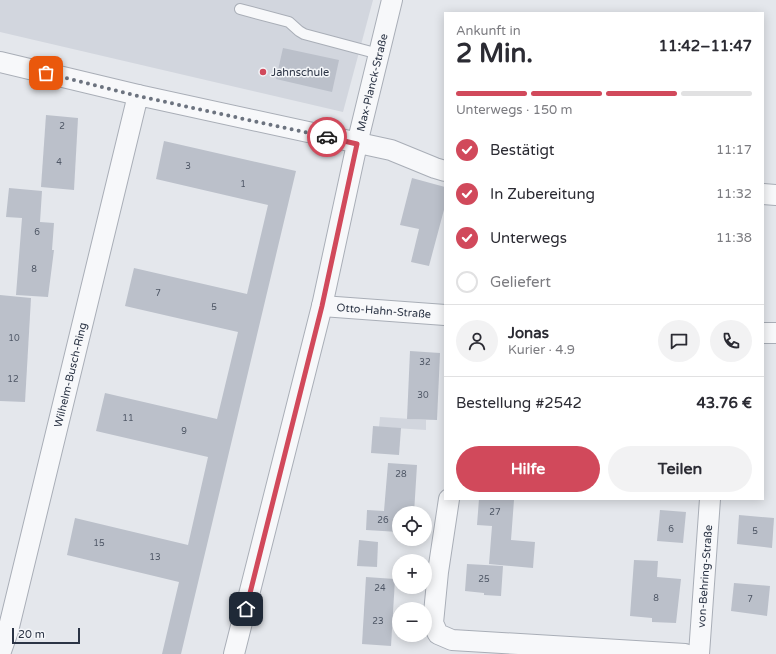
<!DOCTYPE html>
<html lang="de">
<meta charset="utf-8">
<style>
:root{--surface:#fff;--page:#f2f2f3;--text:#2b2b33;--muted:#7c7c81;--line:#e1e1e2;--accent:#d1495b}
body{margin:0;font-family:"Varela Round",sans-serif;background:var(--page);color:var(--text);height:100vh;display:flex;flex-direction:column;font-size:15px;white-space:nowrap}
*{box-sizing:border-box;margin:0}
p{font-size:13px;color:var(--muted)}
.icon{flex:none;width:22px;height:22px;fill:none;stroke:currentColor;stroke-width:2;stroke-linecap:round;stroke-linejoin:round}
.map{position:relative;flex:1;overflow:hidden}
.panel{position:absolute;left:444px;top:12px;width:320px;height:488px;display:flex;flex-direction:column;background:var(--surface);border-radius:0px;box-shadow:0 2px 10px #0003}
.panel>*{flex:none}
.buttons{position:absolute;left:392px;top:506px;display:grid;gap:8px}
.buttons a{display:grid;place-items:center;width:40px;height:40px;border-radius:50%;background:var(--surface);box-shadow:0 2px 10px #0003;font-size:20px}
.scale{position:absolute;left:12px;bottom:10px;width:68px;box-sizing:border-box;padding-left:4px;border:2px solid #2b3445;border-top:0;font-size:11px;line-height:14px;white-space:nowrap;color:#2b3445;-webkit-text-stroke:3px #f4f6f9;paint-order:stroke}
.pin{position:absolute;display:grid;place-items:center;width:34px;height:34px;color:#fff;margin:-17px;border-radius:8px;box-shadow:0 2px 6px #0006}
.courier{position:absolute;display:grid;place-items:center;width:40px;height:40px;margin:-20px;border:3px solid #d1495b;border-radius:50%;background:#fff;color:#222;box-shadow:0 1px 5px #0007}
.headline em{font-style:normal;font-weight:700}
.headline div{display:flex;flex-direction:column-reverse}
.headline{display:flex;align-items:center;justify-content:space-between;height:68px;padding:0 12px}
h1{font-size:26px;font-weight:700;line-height:30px}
.bar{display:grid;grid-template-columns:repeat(4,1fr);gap:6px 4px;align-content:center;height:48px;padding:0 12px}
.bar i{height:5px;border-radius:3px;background:var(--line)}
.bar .current{background:var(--accent)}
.bar p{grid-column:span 4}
.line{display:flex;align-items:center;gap:10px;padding:0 12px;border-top:1px solid var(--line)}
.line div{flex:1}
.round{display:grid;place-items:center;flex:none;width:42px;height:42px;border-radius:21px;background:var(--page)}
ol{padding:0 12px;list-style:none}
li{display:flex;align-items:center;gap:12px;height:44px}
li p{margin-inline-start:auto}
li .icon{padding:4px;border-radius:50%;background:var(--accent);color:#fff;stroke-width:4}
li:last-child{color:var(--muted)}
li i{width:22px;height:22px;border:2px solid var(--line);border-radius:50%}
.primary-button{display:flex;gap:8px;margin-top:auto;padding:8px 12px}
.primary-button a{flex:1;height:46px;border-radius:24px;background:var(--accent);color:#fff;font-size:16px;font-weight:700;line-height:46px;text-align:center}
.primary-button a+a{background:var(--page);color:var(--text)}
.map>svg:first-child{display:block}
.built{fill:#d2d6de}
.building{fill:#bbc0ca}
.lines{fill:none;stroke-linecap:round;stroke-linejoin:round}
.lane-casing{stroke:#a9aeb7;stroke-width:12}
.street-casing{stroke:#a9aeb7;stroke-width:22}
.lane{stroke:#f7f8fa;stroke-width:10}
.street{stroke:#f7f8fa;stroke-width:20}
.done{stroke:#6c737f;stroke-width:4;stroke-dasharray:0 7.2}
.route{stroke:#d1495b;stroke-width:5}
.poi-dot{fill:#d1495b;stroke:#f4f6f9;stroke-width:1.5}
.labels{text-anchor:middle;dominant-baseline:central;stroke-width:3;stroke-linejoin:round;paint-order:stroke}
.number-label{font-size:9px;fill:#4f5766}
.poi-label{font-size:11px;fill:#2b3445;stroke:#f4f6f9;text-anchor:start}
.street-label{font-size:11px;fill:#2b3445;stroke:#f4f6f9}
</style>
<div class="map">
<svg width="776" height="654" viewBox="0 0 776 654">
<rect width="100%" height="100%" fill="#e4e7ec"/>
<g class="built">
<path d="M0,0h373l-30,112 -343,-80z"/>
<path d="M380,417l46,3v10l-47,-3z"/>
</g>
<g class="building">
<path d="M283,48l56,12 -7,32 -56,-13z"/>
<path d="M46,115l32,3 -4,72 -33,-3z"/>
<path d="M164,141l132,30 -115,483h-19l17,-72 -112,-27 8,-37 113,27 20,-88 -112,-26 9,-38 112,26 21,-87 -113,-26 9,-38 113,26 21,-89 -112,-26z"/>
<path d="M412,178l33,9v19l-16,60 -18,-4 8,-33 -19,-4z"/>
<path d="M9,188l33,3 -2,31 14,1 -2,27h2l-6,47 -32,-2 6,-77 -16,-1z"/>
<path d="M0,295l31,3 -6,104 -25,-1z"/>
<path d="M410,351l30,2 -3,67 -30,-1z"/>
<path d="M373,426l28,2 -2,27 -28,-2z"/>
<path d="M388,463l29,2 -3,48h-15v19l-33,-2 1,-20 17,1z"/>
<path d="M479,499l35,1 -3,40 24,2 -2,26 -44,-4 3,-38 -15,-1z"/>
<path d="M660,510l26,2 -3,31 -26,-2z"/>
<path d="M739,515l35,3 -2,30 -35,-4z"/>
<path d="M359,540l19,2 -1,25 -20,-1z"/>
<path d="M634,560l24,1 -1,16 24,2 -5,44 -24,-1v-4l-22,-2z"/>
<path d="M467,564l36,2 -2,30 -17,-1v-2l-19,-2z"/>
<path d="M366,577l29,2 -4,67 -29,-2z"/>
<path d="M734,583l36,3 -3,30 -36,-5z"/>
</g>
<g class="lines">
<g class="lane-casing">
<path id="lane" d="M240,9l49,13 10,9 5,3 75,20"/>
</g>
<g class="street-casing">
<g id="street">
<path d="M0,62l138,33"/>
<path d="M763,194l13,1"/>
<path id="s1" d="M322,306l123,9"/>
<path d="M763,333h13"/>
<path d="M449,499l-11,73 -5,51 5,11 14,6 233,14"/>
<path id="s2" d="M0,654l8,-23 130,-536 253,55 44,18 10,3"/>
<path id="s3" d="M234,654l88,-348 35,-162 35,-144"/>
<path id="s4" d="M699,654l11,-155"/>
</g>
</g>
<use href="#lane" class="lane"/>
<use href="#street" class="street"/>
</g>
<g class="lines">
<path class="done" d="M46,73l92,23 189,41"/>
<path class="route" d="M246,609l76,-303 35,-162 -30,-7"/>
</g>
<circle class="poi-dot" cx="263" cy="72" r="4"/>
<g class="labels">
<g class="number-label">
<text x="62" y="126">2</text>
<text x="59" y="162">4</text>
<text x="188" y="166">3</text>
<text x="243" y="184">1</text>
<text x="37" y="232">6</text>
<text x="34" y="269">8</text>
<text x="158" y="293">7</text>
<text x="214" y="307">5</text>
<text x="14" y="338">10</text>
<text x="425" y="362">32</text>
<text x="13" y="379">12</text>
<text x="423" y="395">30</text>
<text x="128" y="418">11</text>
<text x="184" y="431">9</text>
<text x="401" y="474">28</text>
<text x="495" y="512">27</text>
<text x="383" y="520">26</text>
<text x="671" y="529">6</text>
<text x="755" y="531">5</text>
<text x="99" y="543">15</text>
<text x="155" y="557">13</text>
<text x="484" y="579">25</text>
<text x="380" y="588">24</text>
<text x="656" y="598">8</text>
<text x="750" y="599">7</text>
<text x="378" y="621">23</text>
</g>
<g class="poi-label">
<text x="271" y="72">Jahnschule</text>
</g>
<g class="street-label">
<text stroke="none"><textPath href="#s3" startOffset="588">Max-Planck-Straße</textPath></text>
<text stroke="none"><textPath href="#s1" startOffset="62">Otto-Hahn-Straße</textPath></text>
<text stroke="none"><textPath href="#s2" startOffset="288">Wilhelm-Busch-Ring</textPath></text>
<text stroke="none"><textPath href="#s4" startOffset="78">von-Behring-Straße</textPath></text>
</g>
</g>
</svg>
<div class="buttons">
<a><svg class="icon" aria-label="locate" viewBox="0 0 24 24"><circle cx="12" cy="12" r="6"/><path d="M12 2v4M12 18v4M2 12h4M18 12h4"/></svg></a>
<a>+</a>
<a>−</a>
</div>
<div class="scale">20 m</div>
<div class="pin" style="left:46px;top:73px;background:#ea580c"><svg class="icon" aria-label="bag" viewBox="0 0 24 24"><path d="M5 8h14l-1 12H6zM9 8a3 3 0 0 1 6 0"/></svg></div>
<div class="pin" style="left:246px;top:609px;background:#1f2937"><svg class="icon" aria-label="home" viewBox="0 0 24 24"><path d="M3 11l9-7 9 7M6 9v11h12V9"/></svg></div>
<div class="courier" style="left:327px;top:137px"><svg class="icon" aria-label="car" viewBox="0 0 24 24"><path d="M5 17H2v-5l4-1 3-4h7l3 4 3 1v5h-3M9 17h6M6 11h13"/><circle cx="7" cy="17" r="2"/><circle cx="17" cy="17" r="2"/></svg></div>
<section class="panel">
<div class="headline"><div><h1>2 Min.</h1><p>Ankunft in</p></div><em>11:42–11:47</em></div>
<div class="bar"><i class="current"></i><i class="current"></i><i class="current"></i><i></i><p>Unterwegs · 150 m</p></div>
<ol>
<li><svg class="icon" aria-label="check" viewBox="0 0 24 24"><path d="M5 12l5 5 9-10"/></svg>Bestätigt<p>11:17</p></li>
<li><svg class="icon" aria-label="check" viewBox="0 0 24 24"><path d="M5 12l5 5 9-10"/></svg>In Zubereitung<p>11:32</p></li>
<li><svg class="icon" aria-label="check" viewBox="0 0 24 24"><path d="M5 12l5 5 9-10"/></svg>Unterwegs<p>11:38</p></li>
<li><i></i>Geliefert</li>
</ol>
<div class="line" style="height:72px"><a class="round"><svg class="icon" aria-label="person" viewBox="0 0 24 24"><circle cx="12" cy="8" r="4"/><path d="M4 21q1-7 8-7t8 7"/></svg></a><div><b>Jonas</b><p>Kurier · 4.9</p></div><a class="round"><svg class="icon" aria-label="chat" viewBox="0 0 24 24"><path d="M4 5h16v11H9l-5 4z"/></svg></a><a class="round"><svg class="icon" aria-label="phone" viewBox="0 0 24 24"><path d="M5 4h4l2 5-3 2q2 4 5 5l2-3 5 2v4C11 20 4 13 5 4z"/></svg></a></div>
<div class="line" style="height:52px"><div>Bestellung #2542</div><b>43.76 €</b></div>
<div class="primary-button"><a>Hilfe</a><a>Teilen</a></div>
</section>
</div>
